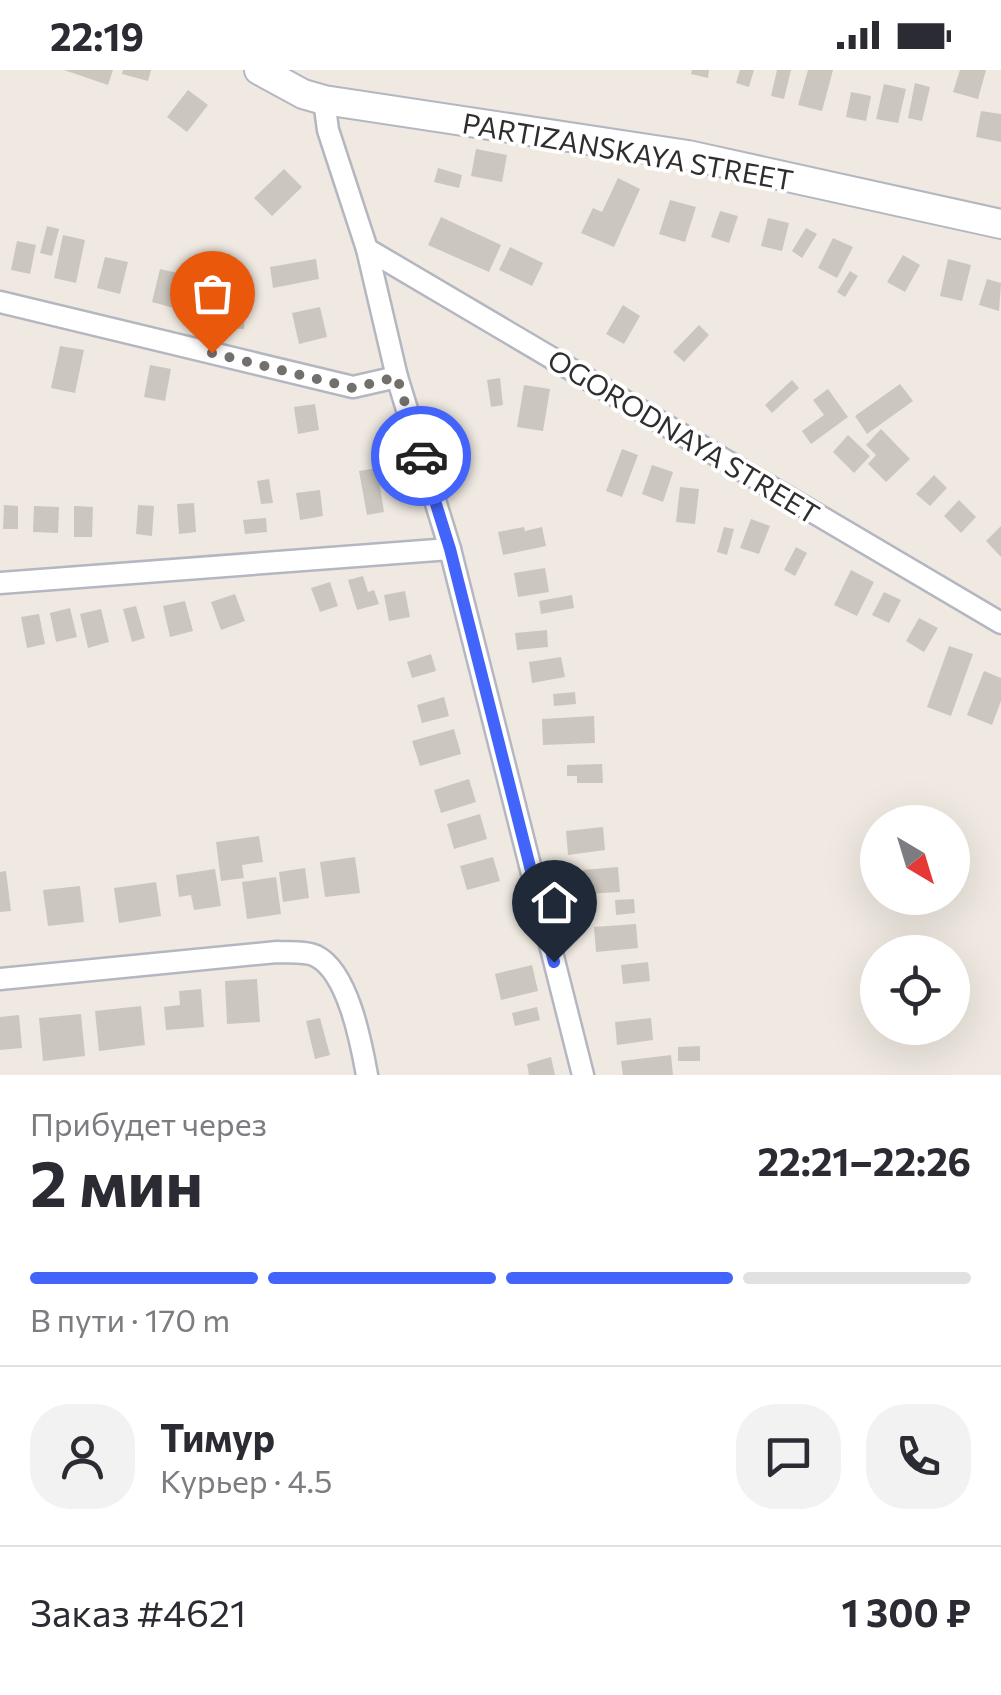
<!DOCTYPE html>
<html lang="ru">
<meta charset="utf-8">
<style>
:root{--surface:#fff;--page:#f2f2f3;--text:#2b2b33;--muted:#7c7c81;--line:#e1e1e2;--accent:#4264fb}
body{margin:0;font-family:Commissioner,sans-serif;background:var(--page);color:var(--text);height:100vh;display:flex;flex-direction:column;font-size:38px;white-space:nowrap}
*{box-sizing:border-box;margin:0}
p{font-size:32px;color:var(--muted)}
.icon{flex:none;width:55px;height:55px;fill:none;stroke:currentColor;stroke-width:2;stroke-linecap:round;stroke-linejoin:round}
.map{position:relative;height:1005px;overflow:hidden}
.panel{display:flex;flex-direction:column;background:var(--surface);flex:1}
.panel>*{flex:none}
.needle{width:65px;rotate:142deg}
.fabs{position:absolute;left:860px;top:735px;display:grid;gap:20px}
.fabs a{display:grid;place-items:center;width:110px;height:110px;border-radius:50%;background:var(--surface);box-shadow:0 10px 40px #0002;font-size:50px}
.pin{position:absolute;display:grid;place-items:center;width:85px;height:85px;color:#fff;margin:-102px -42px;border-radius:50% 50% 50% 0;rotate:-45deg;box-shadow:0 0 10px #0007}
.pin .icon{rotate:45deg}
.courier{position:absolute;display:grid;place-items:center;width:100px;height:100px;margin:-50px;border:8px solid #4264fb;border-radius:50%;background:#fff;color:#222;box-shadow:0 2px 12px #0007}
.head em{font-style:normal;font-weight:700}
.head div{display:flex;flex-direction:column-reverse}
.head{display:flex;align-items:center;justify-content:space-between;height:170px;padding:0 30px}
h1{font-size:65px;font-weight:700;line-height:75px}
.bar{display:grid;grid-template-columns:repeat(4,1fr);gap:15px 10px;align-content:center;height:120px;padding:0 30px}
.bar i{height:12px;border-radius:8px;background:var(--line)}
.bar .on{background:var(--accent)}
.bar p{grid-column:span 4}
.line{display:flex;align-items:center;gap:25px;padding:0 30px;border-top:2px solid var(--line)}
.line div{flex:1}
.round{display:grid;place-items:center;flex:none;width:105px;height:105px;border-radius:40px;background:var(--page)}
.status{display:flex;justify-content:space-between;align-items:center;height:70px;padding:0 50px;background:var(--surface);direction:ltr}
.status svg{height:28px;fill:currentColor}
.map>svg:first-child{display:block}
.building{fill:#cbc7bf}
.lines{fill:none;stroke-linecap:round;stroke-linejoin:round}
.street-casing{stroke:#b4b7c1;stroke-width:25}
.secondary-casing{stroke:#b4b7c1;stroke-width:32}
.street{stroke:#fff;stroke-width:20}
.secondary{stroke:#fff;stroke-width:28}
.done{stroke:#726f6d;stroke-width:10;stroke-dasharray:0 18}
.route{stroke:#4264fb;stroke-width:12}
.labels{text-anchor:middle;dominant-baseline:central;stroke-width:8;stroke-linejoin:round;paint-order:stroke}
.street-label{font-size:28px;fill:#2e2e2e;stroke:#fff}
</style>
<div class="status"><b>22:19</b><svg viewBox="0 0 49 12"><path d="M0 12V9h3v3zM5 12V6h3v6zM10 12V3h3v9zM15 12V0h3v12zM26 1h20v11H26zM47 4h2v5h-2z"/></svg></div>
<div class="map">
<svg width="1001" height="1005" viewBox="0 0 1001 1005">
<rect width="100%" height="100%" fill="#efe9e1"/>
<g class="building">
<path d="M64,0h49l-5,15z"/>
<path d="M123,0h28l-3,11 -26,-7z"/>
<path d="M692,0h17l-1,8 -17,-4z"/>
<path d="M740,0h14l-5,17 -13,-4z"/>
<path d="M777,0h14l-7,29 -13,-3z"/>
<path d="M808,0h25l-11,41 -24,-6z"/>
<path d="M960,0h26l-8,29 -25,-7z"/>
<path d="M915,13l15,4 -8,34 -14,-3z"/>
<path d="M884,14l22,5 -8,34 -22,-4z"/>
<path d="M188,20l20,15 -21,27 -20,-15z"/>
<path d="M851,22l20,4 -5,25 -20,-4z"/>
<path d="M981,41l20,3v28l-25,-5z"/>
<path d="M476,79l31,6 -5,27 -31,-6z"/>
<path d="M438,98l24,7 -3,13 -25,-6z"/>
<path d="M284,99l18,18 -30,29 -18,-18z"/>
<path d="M618,108l22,11 -26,58 -33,-14 12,-25 9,4z"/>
<path d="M670,130l26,7 -11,35 -26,-8z"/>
<path d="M720,141l18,5 -9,27 -18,-6z"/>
<path d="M441,147l60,28 -12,27 -61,-27z"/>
<path d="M768,148l21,5 -7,28 -21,-5z"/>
<path d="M47,156l12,3 -7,27 -12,-3z"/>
<path d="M806,158l11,6 -15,24 -10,-7z"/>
<path d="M63,165l22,5 -9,43 -22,-5z"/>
<path d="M833,168l20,9 -16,31 -19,-10z"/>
<path d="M17,171l19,4 -6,29 -19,-4z"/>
<path d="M510,177l33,16 -11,23 -33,-16z"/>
<path d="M903,185l17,10 -15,27 -18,-10z"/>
<path d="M105,187l23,5 -8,32 -23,-6z"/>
<path d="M316,189l3,20 -46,9 -3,-21z"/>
<path d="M948,189l23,6 -9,36 -22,-5z"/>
<path d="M160,199l22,5 -8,34 -22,-6z"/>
<path d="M201,201l20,5 -9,39 -20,-5z"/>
<path d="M850,201l8,5 -13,21 -8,-5z"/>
<path d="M987,209l14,4 -2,28 -20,-6z"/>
<path d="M233,223h13l-2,36 -14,-1z"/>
<path d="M623,235l17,11 -16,28 -18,-10z"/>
<path d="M320,237l7,30 -28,7 -7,-31z"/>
<path d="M699,255l10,10 -25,27 -11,-10z"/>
<path d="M60,276l24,4 -9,43 -24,-5z"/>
<path d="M150,295l21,4 -6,32 -21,-4z"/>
<path d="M500,308l3,27 -12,2 -4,-27z"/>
<path d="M792,310l7,8 -27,25 -7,-8z"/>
<path d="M900,314l13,17 -46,33 -12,-18z"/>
<path d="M524,315l26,4 -7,42 -26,-4z"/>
<path d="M828,319l20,28 -37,27 -9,-13 22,-16 -11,-15z"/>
<path d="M315,334l4,26 -21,4 -4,-27z"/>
<path d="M881,359l29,30 -24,23 -18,-18 8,-9 -10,-10z"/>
<path d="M848,365l22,21 -16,17 -21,-21z"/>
<path d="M622,379l16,6 -16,42 -16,-6z"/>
<path d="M652,395l21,7 -10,30 -21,-8z"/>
<path d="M377,398l7,44 -17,3 -8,-44z"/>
<path d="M934,405l13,13 -17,18 -14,-12z"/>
<path d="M269,409l4,24 -12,1 -4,-23z"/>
<path d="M680,417l19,2 -4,35 -19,-2z"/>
<path d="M320,420l3,26 -23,4 -4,-27z"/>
<path d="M959,430l17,17 -15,16 -17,-17z"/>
<path d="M194,433l2,29 -17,2 -2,-30z"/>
<path d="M4,435l14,1v23h-15z"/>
<path d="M138,435l16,1 -2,30 -16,-2z"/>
<path d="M34,436l25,1 -1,26 -25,-1z"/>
<path d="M74,436l19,1 -1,30h-18z"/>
<path d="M266,448l1,14 -22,2 -2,-14z"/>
<path d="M751,449l19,7 -11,28 -19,-6z"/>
<path d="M1001,456v31l-15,-16z"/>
<path d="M524,457l1,4 17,-4 4,19 -43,9 -5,-23z"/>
<path d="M724,457l10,2 -7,26 -10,-3z"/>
<path d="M796,477l11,6 -12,23 -11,-6z"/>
<path d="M545,498l4,24 -31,5 -4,-24z"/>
<path d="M851,500l23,12 -17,34 -23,-11z"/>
<path d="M363,506l5,16 6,-2 5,14 -22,6 -9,-30z"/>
<path d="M330,512l8,24 -18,6 -9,-24z"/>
<path d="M405,521l5,26 -21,4 -5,-26z"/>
<path d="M884,522l17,8 -12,23 -17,-8z"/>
<path d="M235,524l10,27 -24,9 -10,-28z"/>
<path d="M572,525l2,13 -33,6 -2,-13z"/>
<path d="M185,531l8,30 -23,6 -7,-31z"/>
<path d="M136,536l9,32 -13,4 -9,-33z"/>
<path d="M70,538l7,29 -21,5 -6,-29z"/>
<path d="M101,539l8,33 -21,6 -8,-34z"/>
<path d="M39,544l6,30 -18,4 -6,-31z"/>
<path d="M919,548l19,10 -14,24 -18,-11z"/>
<path d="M547,560l1,17 -31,3 -2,-17z"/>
<path d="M949,576l24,8 -22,62 -24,-9z"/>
<path d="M431,584l5,17 -24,7 -5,-16z"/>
<path d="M561,587l4,20 -33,6 -3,-21z"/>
<path d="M984,601l17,7v23l-9,24 -25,-10z"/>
<path d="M575,622l1,12 -22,2 -1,-12z"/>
<path d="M444,627l5,19 -27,7 -5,-18z"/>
<path d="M594,646l1,27 -52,2 -1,-26z"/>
<path d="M454,659l7,25 -41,12 -8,-25z"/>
<path d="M602,694l1,19h-26v-7h-10v-11z"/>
<path d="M469,709l7,23 -35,11 -7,-23z"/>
<path d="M480,744l7,25 -33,10 -7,-25z"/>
<path d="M603,757l2,23 -37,5 -2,-24z"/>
<path d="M259,766l4,26 -21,3 2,13 -23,3 -5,-39z"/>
<path d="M355,787l5,36 -35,4 -5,-35z"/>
<path d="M493,787l7,24 -33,9 -7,-24z"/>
<path d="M618,797l2,25 -36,2 -1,-24z"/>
<path d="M305,798l4,30 -26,4 -4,-30z"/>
<path d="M215,799l6,37 -27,4 -3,-15 -12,2 -3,-22z"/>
<path d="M6,801l5,40 -11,1v-40z"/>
<path d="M276,807l5,37 -34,5 -5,-37z"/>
<path d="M156,812l5,34 -42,7 -5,-35z"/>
<path d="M80,816l4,36 -36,4 -5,-36z"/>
<path d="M634,829l1,14 -19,2 -1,-15z"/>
<path d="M636,854l2,24 -42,4 -2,-25z"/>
<path d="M648,892l2,19 -27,3 -2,-19z"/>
<path d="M532,895l6,26 -37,9 -6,-26z"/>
<path d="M257,909l3,43 -33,2 -2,-43z"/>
<path d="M201,919l3,38 -38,3 -2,-23 16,-2 -1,-14z"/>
<path d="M141,936l4,39 -46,6 -4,-40z"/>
<path d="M537,937l3,13 -25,6 -3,-13z"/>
<path d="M81,944l4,42 -42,5 -4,-43z"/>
<path d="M19,945l3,33 -22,2v-33z"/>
<path d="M320,948l10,37 -15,4 -9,-38z"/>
<path d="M651,948l2,22 -36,5 -2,-23z"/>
<path d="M700,976v15h-22v-14z"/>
<path d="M671,985l2,20h-50l-2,-14z"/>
<path d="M551,987l4,18h-26l-2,-11z"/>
</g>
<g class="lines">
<g class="street-casing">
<g id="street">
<path d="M324,30l4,30 39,119 30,128 53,172 133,526"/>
<path d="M367,179l634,374"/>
<path d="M0,232l353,85 44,-10"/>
<path d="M0,513l450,-34"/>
<path d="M0,909l277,-27c11,1 29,-1 39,4 32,16 45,86 51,119"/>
</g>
</g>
<g class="secondary-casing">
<path id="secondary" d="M259,0l44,24 21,6 364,55 313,69"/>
</g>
<use href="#street" class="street"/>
<use href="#secondary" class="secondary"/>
</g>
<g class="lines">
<path class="done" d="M212,283l141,35 44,-11 24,79"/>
<path class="route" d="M421,386l29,93 104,413"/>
</g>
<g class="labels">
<g class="street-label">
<text transform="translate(628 81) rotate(10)">PARTIZANSKAYA STREET</text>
<text transform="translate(684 366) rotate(31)">OGORODNAYA STREET</text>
</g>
</g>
</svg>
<div class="fabs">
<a><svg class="needle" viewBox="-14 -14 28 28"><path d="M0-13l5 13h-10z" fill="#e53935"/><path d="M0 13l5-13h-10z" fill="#7c7c81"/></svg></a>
<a><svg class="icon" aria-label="locate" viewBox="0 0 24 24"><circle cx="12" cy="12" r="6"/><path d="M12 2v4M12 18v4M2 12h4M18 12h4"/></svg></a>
</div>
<div class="pin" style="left:212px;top:283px;background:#ea580c"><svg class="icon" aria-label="bag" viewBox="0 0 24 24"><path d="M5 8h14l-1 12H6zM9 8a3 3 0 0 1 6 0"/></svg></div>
<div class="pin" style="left:554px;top:892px;background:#1f2937"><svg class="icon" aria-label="home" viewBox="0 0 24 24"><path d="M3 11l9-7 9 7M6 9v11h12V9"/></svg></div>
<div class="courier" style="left:421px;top:386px"><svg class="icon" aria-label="car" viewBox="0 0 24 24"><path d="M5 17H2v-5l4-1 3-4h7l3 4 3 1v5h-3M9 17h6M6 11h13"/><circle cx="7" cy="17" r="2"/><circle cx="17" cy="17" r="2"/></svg></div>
</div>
<section class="panel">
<div class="head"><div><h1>2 мин</h1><p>Прибудет через</p></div><em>22:21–22:26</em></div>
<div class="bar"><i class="on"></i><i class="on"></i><i class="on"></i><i></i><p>В пути · 170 m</p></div>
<div class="line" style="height:180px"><a class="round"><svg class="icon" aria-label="person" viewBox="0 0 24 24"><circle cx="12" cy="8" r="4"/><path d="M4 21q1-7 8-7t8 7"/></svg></a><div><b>Тимур</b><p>Курьер · 4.5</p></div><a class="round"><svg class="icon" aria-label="chat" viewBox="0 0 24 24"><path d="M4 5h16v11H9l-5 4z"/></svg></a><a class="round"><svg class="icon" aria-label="phone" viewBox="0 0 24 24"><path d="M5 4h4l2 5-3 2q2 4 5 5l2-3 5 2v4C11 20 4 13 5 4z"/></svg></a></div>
<div class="line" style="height:130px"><div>Заказ #4621</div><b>1 300 ₽</b></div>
</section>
